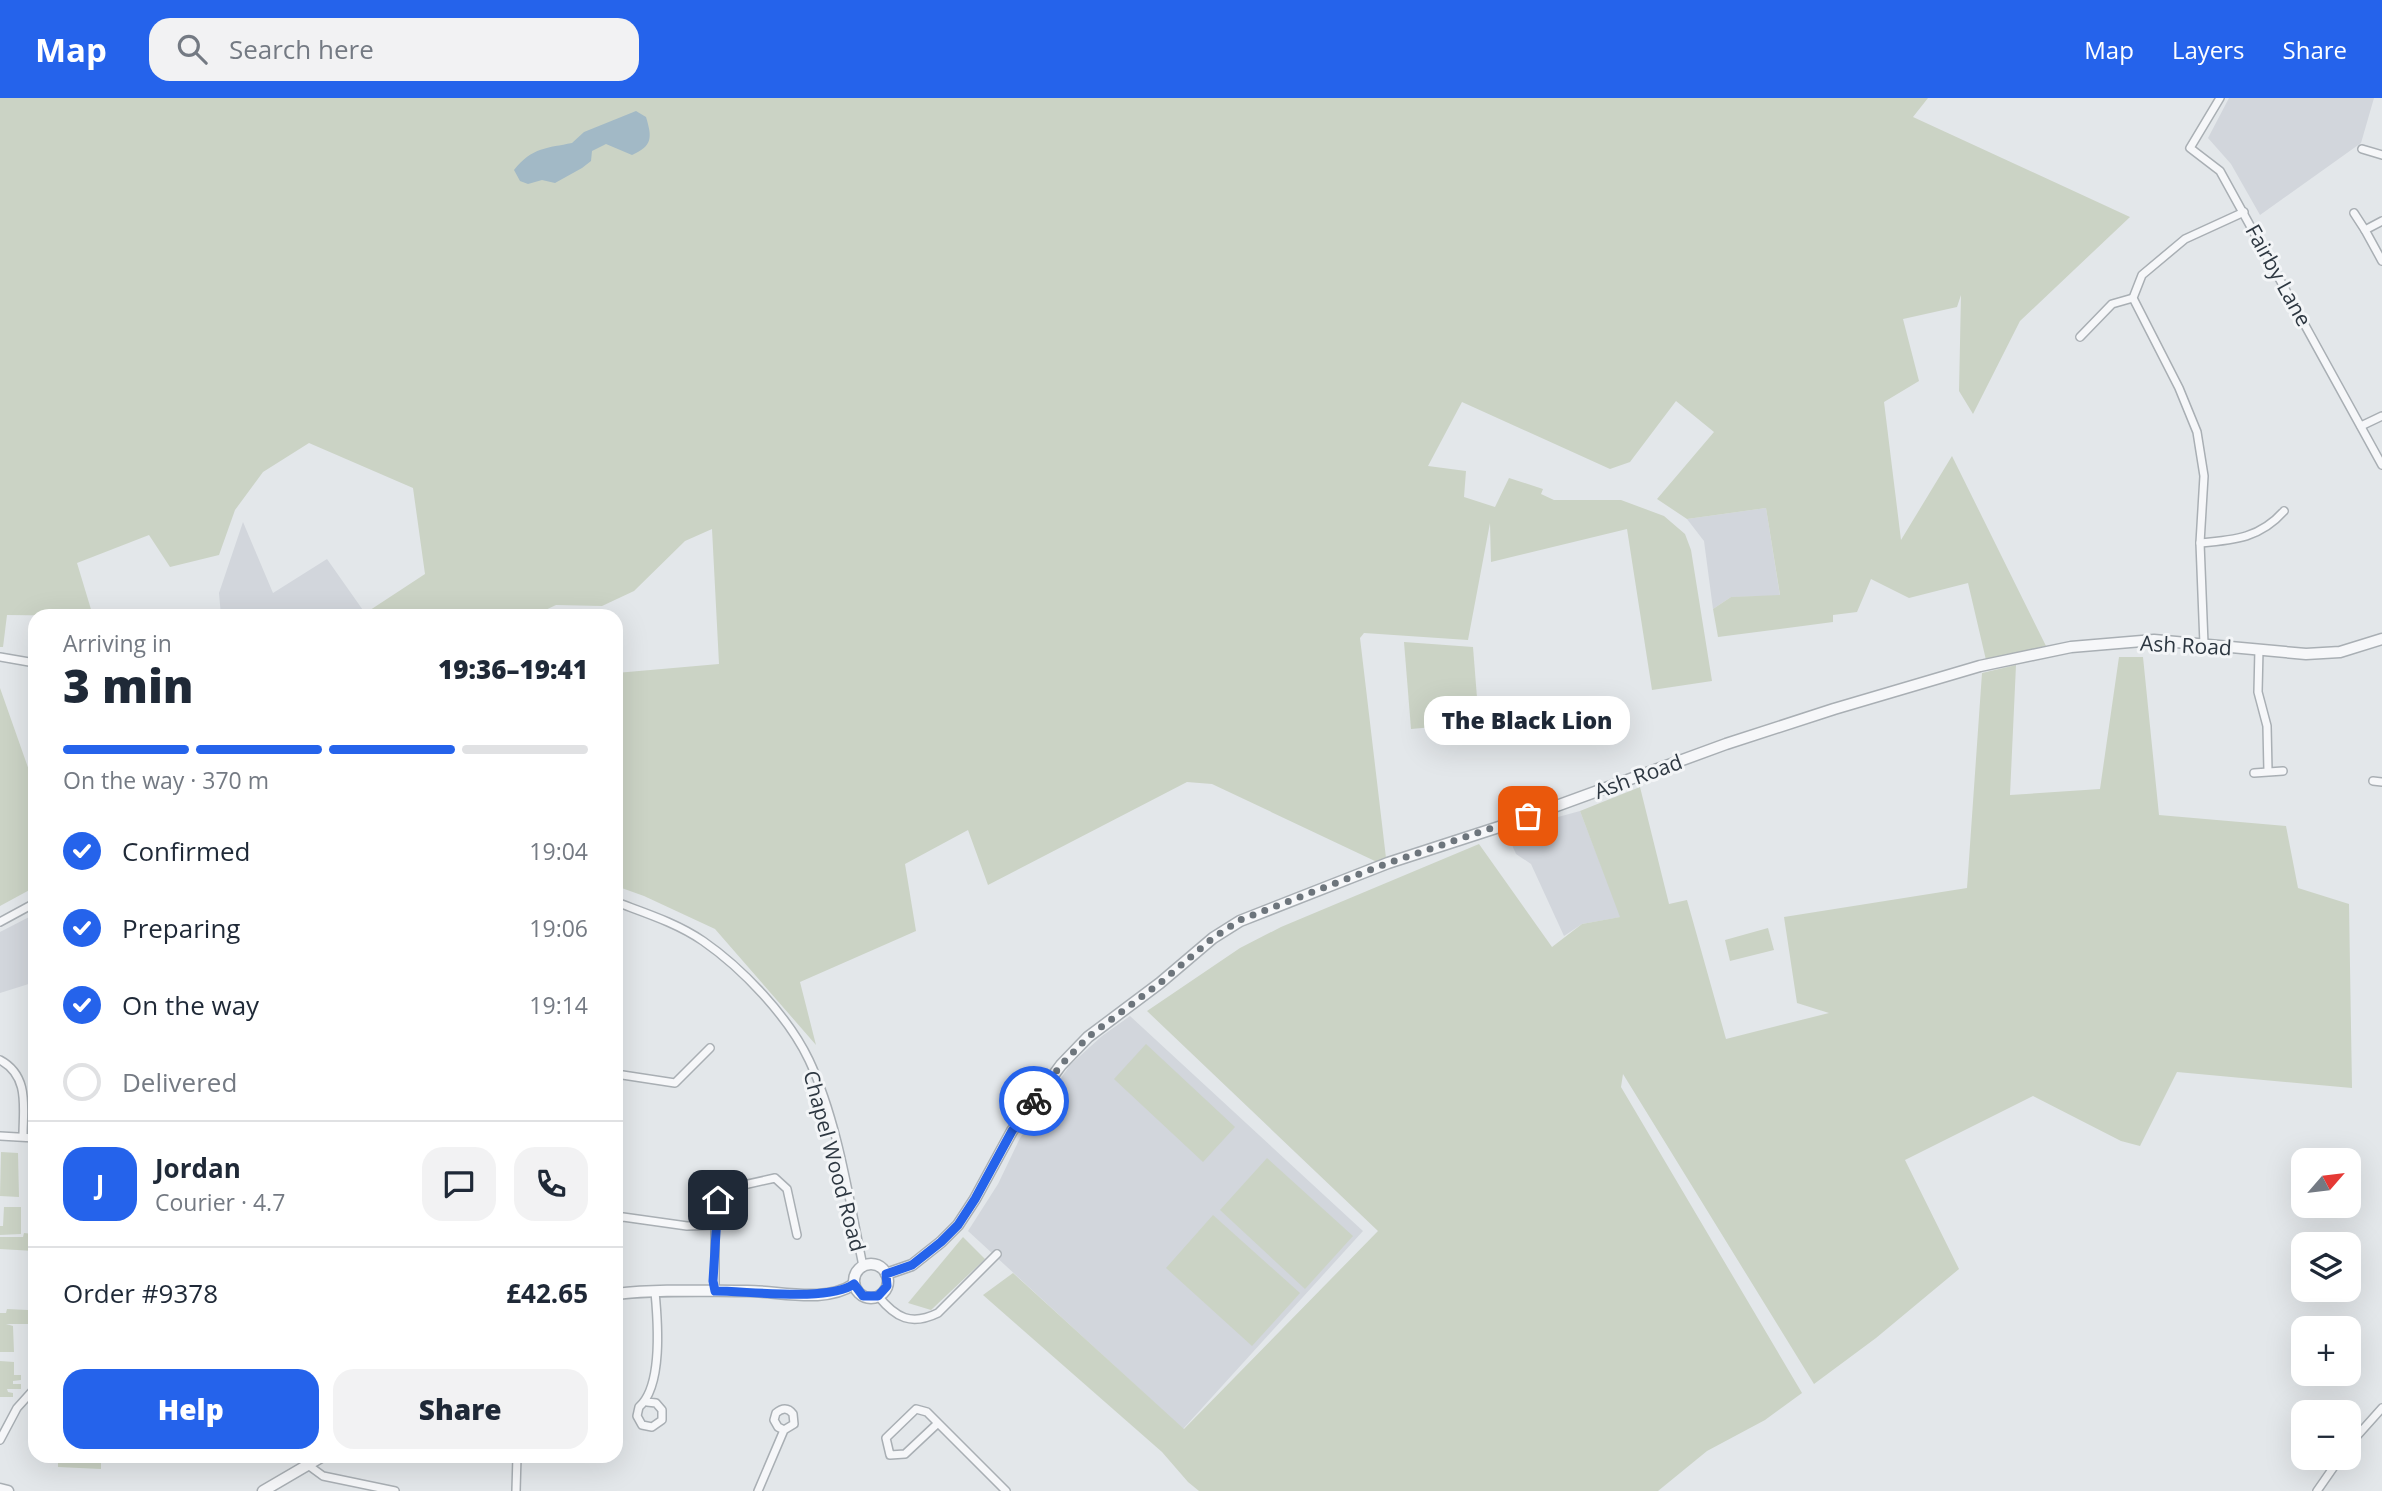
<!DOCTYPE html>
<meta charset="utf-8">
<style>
:root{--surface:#fff;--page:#f2f2f3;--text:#1f2937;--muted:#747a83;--line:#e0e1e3;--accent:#2563eb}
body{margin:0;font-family:"Open Sans",sans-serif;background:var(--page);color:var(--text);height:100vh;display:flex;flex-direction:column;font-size:26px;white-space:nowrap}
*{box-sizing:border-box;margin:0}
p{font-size:23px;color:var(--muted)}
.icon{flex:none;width:38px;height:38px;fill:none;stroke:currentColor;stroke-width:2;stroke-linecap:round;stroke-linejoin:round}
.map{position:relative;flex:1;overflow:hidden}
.sheet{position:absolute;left:28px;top:511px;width:595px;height:854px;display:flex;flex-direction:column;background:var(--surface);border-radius:21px;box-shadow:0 7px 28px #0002}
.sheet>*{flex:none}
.needle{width:46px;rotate:62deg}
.fabs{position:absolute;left:2291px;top:1050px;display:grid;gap:14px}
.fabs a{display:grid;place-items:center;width:70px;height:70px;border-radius:14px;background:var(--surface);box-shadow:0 7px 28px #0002;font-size:35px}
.pin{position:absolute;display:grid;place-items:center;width:60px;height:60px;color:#fff;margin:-30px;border-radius:14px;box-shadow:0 4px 10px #0006}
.courier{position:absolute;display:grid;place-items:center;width:70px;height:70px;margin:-35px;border:5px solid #2563eb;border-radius:50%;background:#fff;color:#222;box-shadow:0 2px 9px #0007}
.bubble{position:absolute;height:49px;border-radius:21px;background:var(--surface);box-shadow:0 7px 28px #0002;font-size:23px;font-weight:800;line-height:49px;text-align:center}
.headline em{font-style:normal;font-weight:800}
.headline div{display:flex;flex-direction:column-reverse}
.headline{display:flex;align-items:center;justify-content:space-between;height:119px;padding:0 35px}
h1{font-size:46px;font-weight:800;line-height:52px}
.bar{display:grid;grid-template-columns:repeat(4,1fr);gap:10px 7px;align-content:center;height:84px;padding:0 35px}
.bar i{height:9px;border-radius:5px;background:var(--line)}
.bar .on{background:var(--accent)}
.bar p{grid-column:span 4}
.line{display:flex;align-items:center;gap:18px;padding:0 35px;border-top:2px solid var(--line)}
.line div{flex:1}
.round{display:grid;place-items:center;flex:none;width:74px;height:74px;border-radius:21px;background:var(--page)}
ol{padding:0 35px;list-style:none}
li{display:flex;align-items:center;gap:21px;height:77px}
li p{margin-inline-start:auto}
li .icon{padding:7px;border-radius:50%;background:var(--accent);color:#fff;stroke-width:4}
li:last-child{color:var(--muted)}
li i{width:38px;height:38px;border:4px solid var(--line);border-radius:50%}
.button{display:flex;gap:14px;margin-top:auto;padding:14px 35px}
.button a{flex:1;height:80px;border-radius:21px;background:var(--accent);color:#fff;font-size:28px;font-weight:800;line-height:80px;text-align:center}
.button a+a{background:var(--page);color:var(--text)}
header{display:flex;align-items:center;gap:42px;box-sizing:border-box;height:98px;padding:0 35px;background:var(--accent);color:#fff}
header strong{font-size:33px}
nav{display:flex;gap:38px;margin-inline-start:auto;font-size:24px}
.search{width:490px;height:63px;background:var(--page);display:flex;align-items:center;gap:18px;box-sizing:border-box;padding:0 24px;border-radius:21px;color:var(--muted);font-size:26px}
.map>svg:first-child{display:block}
.built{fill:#d2d6dc}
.green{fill:#cbd3c5}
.water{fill:#a2b9c6}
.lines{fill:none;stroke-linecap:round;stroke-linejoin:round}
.minor-casing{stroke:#a9afb4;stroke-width:10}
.tertiary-casing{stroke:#a9afb4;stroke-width:13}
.minor{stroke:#f6f7f9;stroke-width:7}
.tertiary{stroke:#f6f7f9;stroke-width:10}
.done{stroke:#6d757c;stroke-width:7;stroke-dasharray:0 12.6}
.route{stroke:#2563eb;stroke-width:9}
.labels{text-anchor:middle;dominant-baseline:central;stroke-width:6;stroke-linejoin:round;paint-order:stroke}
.street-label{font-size:21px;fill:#2d3741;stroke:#f3f5f7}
</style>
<header>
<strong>Map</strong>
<div class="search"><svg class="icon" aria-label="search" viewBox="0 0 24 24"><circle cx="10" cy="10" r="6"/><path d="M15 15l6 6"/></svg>Search here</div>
<nav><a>Map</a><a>Layers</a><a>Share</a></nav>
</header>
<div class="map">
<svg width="2382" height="1393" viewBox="0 0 2382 1393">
<rect width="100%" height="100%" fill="#e3e7ea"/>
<g class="built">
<path d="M2229,0h145l-13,45 -101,72 -29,-51 -23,-26z"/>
<path d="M1766,410l14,88 -49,1 -18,12 -9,-68 -17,-22z"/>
<path d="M243,424l30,71 54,-34 38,54 -4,3h-140l-2,-23z"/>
<path d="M1580,713l41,106 -39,7 -18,12 -33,-72 -15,-10 -10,-23z"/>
<path d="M35,816v68l-35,11v-61z"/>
<path d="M1130,918l233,215 -180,198 -215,-198 30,-47 22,-46 50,-73 32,-29z"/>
</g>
<g class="green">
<path d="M0,0h1928l-15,19 217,100 -110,104 -47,93 -14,-23 2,-96 -4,12 -54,12 16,62 -35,21 17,138 51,-84 94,190 -60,14 -18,-77 -59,15 -38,-19 -14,33 -24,3v7l-115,15 -5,-28 18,-12 49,-2 -14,-87 -79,11 -30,-20 57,-67 -38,-31 -46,61 -20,7 -148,-67 -34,64 38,5 -2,26 31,10 14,-29 34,11 -2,5 13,6h67l43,16 21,18 6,16 21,131 -60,9 -25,-161 -136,33 -1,-39 -22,117 -104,-7 -4,5 26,220 -9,4 -165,-78 -25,-2 -199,103 -20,-55 -63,34 11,67 -116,51 16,63 -101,-116 -71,-33 -28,-10v-213l103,-9 -7,-135 -27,12 -51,50 -32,15 -46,-1 -17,8v3h-178l64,-42 -12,-86 -104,-45 -46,29 -28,38 -16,45 -49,12 -21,-32 -72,28 16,53 -86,-1 -4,32h-3z"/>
<path d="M1404,544l69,5 6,76 -68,6z"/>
<path d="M2119,559h24l16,158 127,11 12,62 51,16 3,184 -175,-16 -37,74 -19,-5 -88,-45 -128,64 54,109 -83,69 -62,46 -191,-310 -2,13 181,306 -37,27 -58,31 -49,40h-459l-11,-9 -26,-30 -179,-157 30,-22 171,156 194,-198 -231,-220 93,-63 41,-21 198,-83 73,103 30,-23 38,-7 -40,-106 60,-24 29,117 18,-4 39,139 103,-26 -32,-10 -13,-86 183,-29 15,-215 34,-8 -6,130 90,-6z"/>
<path d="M0,590l31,88 4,-1v112l-35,19z"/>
<path d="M1768,830l6,22 -44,11 -5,-21z"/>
<path d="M1146,946l89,83 -32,35 -89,-83z"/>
<path d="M1,1054l17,1 1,44 -19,-1z"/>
<path d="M1267,1060l86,78 -48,53 -85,-79z"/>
<path d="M4,1109h17v27l-21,1v-9h3z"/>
<path d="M1213,1117l87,78 -48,53 -86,-78z"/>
<path d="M24,1135l9,1 1,17 -34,-2v-12h23z"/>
<path d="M963,1139l22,22 -54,51 -23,-7z"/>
<path d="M7,1211l21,1v14h-22l7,2 1,26h-14v-39h6z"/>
<path d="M0,1263l14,1v13h7v5l-8,1v3h8v5h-14l1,3 5,1v4h-13z"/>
<path d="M58,1358h43v13l-43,-2z"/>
</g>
<path class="water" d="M636,13l10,6c6,20 7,29 -14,38l-26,-11 -14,7 -1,10 -9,7 -27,15 -13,-3 -14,4 -8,-3 -6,-11c18,-23 34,-22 58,-27l12,-11z"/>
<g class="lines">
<g class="minor-casing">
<g id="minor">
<path d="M2220,0l-30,50 30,23 162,294"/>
<path d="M2362,51l20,6"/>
<path d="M2354,115l11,17"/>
<path d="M2382,123l-17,9 17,31"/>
<path d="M2080,239l32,-33 21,-6"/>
<path d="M2361,328l21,-10"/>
<path d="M2200,445c35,-3 60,-5 84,-32"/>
<path d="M2204,546l-4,-101 4,-67 -7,-44 -18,-44 -46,-90 9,-23 43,-36 59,-27"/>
<path d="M2259,551l-1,43 9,34 1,45"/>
<path d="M0,559l35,6"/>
<path d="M2254,675l29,-2"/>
<path d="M2373,683l9,1"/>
<path d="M616,804c29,11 61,21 87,39 39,27 85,75 106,119 29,62 40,139 54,206"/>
<path d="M0,824l35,-19"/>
<path d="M0,962c30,16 23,48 23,76"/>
<path d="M616,976l59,9 35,-35"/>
<path d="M0,1038l35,2"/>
<path d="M616,1121l7,-2 64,9 28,-1v66"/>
<path d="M715,1127l3,-24 8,-12 49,-11 12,11 10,46"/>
<path d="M878,1198c18,22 33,30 60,17l59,-59"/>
<path d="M647,1304l9,1 6,7v10l-10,7 -10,-2 -5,-9 2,-9c24,-21 19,-84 16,-115"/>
<path d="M937,1326l-32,30 -15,1 -4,-17 30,-29 11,3 79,79"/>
<path d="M0,1342l17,-32 18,-20"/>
<path d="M2348,1348l34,-38"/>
<path d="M308,1367l15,11 72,15"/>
<path d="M516,1393l1,-35"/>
<path d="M758,1393l26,-61 10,-6 -1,-10c-5,-7 -11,-6 -17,-1l-2,7 4,7 6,3"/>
<path d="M2317,1393l23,-33"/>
</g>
</g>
<g class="tertiary-casing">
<g id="tertiary">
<circle cx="871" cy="1183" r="17"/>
<path d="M886,1176l26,-9 29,-23 17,-17 17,-26 37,-68 49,-66 27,-28 72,-54 53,-45 27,-17 148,-58 114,-37 224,-82 108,-35 146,-43 91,-19 83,-7 152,14 34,-2 42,-13"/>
<path d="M616,1196c43,-5 88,-3 131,-3 33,0 78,13 107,-7"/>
<path d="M0,1391l8,2"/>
<path d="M263,1393l60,-35"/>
</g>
</g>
<use href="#minor" class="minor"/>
<use href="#tertiary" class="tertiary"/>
</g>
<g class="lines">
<path class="done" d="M1034,1003l27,-36 27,-28 72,-54 53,-45 27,-18 148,-57 140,-47"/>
<path class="route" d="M718,1102l-5,81 2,10c34,0 113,11 139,-7l9,12h15l9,-10 -1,-12 26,-9 29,-23 17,-17 17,-26 37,-68 22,-30"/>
</g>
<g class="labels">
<g class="street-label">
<text transform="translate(2279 177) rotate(61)">Fairby Lane</text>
<text transform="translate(2186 547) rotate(3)">Ash Road</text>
<text transform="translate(1638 678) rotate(-20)">Ash Road</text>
<text transform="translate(835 1063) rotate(75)">Chapel Wood Road</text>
</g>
</g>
</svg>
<div class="fabs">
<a><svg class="needle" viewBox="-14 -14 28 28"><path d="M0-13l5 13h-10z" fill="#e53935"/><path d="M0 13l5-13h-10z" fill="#747a83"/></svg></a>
<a><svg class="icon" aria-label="layers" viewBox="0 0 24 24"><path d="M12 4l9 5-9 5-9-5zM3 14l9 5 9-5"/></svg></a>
<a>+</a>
<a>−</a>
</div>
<div class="pin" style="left:1528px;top:718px;background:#ea580c"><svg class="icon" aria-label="bag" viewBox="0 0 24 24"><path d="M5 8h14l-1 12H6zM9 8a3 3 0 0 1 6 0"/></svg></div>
<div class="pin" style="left:718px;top:1102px;background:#1f2937"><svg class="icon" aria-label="home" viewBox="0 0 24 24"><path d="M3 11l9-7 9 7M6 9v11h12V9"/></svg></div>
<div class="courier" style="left:1034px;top:1003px"><svg class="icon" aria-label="bike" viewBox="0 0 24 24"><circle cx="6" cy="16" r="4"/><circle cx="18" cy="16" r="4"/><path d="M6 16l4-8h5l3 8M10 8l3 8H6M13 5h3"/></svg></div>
<div class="bubble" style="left:1424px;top:598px;width:206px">The Black Lion</div>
<section class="sheet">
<div class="headline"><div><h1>3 min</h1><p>Arriving in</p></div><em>19:36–19:41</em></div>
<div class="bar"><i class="on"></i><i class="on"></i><i class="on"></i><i></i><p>On the way · 370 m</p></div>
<ol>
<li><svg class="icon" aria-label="check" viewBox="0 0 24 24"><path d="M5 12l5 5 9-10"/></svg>Confirmed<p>19:04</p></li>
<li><svg class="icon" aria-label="check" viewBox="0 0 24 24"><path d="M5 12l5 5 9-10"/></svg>Preparing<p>19:06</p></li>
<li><svg class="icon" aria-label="check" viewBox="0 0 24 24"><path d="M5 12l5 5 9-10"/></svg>On the way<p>19:14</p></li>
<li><i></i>Delivered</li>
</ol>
<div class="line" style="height:126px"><b class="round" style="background:var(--accent);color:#fff">J</b><div><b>Jordan</b><p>Courier · 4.7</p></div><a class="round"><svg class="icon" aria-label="chat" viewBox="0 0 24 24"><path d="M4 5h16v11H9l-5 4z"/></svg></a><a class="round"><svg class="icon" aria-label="phone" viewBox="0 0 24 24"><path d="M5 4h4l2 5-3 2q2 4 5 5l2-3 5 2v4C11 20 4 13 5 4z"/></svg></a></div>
<div class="line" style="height:91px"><div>Order #9378</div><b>£42.65</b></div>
<div class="button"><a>Help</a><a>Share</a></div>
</section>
</div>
